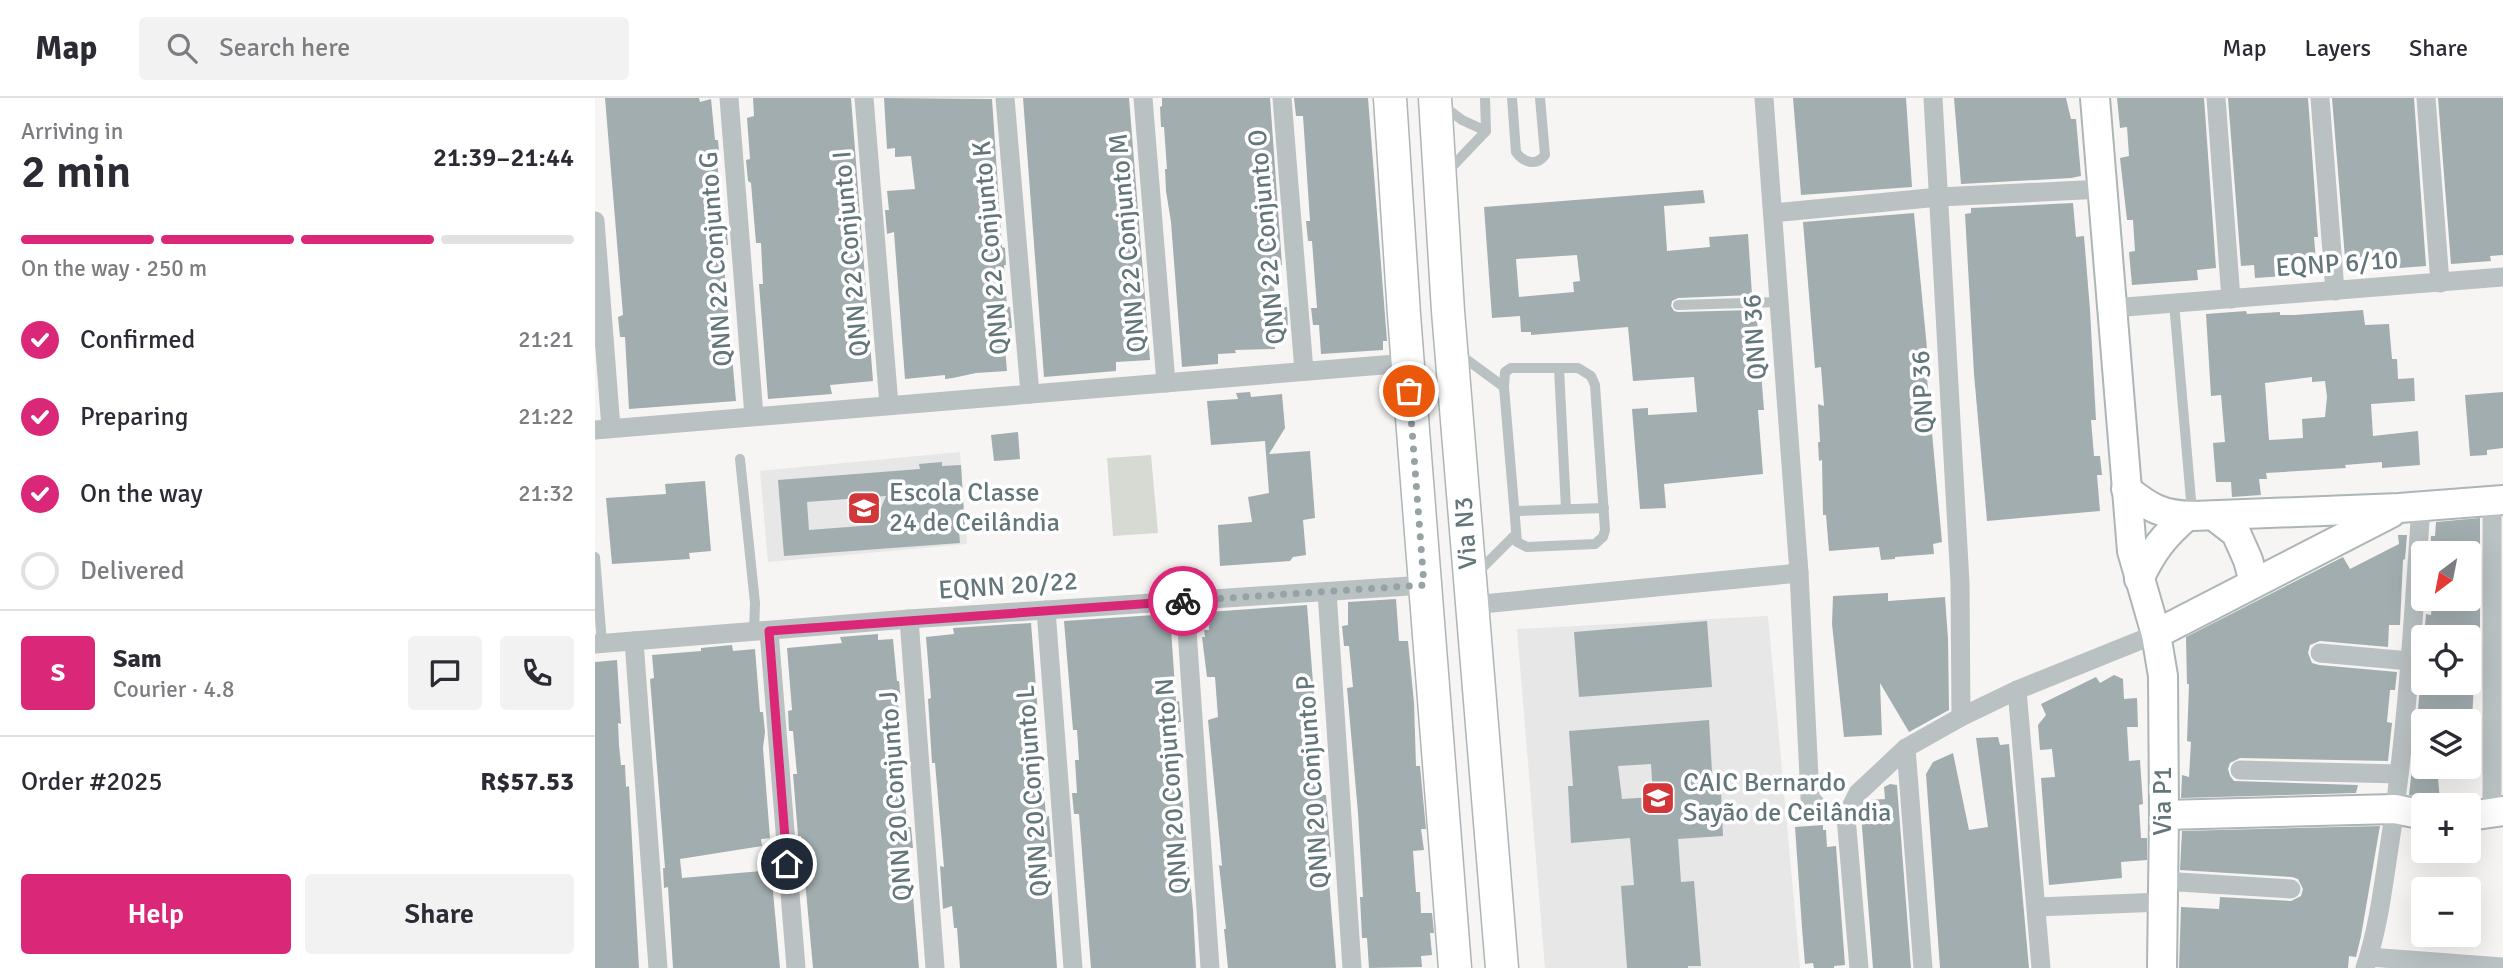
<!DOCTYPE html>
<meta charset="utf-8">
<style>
:root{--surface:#fff;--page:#f2f2f3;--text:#2b2b33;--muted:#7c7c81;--line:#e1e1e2;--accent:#db2777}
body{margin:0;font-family:Signika,sans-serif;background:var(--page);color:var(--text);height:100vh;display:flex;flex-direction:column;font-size:26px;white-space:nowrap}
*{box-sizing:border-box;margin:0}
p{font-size:23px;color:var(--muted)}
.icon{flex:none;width:38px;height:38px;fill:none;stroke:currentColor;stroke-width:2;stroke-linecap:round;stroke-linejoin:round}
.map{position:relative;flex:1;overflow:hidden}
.drawer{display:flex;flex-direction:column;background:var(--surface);width:595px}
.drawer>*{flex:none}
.needle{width:46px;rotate:212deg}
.buttons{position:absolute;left:1816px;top:443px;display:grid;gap:14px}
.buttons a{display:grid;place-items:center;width:70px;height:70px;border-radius:7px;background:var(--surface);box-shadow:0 7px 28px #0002;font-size:35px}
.pin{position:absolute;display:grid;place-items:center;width:60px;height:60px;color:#fff;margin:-30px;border:4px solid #fff;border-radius:50%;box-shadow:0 2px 7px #0007}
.courier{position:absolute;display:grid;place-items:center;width:70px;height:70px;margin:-35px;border:5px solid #db2777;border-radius:50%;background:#fff;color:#222;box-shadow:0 2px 9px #0007}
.summary em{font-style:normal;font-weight:600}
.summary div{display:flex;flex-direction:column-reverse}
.summary{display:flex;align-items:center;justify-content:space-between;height:119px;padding:0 21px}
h1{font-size:46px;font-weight:600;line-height:52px}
.bar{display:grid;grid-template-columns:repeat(4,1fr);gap:10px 7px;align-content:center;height:84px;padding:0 21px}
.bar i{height:9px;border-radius:5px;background:var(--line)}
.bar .selected{background:var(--accent)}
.bar p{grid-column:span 4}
.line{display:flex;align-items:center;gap:18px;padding:0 21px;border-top:2px solid var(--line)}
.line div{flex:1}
.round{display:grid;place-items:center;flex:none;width:74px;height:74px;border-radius:7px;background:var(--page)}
ol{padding:0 21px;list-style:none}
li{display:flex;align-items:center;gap:21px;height:77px}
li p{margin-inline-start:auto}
li .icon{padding:7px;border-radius:50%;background:var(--accent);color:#fff;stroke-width:4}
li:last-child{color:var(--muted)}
li i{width:38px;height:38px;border:4px solid var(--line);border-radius:50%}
.action{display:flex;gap:14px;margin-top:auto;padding:14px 21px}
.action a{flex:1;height:80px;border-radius:7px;background:var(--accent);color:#fff;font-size:28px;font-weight:600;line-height:80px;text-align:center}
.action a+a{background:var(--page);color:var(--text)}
header{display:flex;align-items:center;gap:42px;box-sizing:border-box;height:98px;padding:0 35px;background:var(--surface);border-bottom:2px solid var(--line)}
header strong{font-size:33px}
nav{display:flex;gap:38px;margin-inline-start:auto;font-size:24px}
.search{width:490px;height:63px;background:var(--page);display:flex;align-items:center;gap:18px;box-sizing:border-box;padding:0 24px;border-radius:7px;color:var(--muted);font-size:26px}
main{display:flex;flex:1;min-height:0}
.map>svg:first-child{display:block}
.built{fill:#e6e7e6}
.green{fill:#d7dad2}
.building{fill:#a2adaf;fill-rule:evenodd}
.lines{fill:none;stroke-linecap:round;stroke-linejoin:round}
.secondary-casing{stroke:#adb5b7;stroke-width:32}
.primary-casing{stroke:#aeb5b7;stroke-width:35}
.lane{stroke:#bac1c2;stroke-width:10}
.street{stroke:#bac1c2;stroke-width:19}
.secondary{stroke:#fff;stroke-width:28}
.primary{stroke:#fff;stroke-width:32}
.done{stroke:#96a3a5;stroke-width:7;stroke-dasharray:0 12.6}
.route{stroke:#db2777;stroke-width:9}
.labels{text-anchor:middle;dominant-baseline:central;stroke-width:7;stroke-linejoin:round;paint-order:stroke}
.street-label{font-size:26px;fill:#63777b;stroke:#fff}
.poi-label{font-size:26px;fill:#63777b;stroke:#fff;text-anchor:start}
</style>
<header>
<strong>Map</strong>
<div class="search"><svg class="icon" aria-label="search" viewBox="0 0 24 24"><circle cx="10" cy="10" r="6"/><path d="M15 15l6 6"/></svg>Search here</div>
<nav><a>Map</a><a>Layers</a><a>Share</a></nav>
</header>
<main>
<section class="drawer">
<div class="summary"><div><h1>2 min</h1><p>Arriving in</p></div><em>21:39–21:44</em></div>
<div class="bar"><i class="selected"></i><i class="selected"></i><i class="selected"></i><i></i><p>On the way · 250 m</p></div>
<ol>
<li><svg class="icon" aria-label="check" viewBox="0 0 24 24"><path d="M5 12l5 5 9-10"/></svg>Confirmed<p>21:21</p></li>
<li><svg class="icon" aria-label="check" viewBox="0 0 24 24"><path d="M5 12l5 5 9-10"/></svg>Preparing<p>21:22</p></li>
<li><svg class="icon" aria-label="check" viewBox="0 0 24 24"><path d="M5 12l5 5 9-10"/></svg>On the way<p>21:32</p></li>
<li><i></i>Delivered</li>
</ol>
<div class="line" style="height:126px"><b class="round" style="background:var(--accent);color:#fff">S</b><div><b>Sam</b><p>Courier · 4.8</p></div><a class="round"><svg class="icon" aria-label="chat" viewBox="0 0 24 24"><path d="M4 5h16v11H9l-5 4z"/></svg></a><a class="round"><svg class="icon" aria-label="phone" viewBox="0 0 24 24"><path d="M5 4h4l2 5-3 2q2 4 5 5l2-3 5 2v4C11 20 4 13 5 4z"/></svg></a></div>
<div class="line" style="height:91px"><div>Order #2025</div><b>R$57.53</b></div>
<div class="action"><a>Help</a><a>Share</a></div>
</section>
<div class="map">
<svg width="1908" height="870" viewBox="0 0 1908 870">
<rect width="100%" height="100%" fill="#f6f5f3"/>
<g class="built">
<path d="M365,354l7,92 -199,18 -8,-91z"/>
<path d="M1173,518l32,352h-255l-28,-339z"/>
</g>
<path class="green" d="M556,357l7,78 -45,3 -6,-78z"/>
<g class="building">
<path d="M10,0h94l1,4 11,-3 4,41h3l2,22 -3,-1 6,64 3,-1 2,21h-4v21l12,135 -107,8 -4,-72h-5l-2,-20 5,-2z"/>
<path d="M158,0h98l22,283 -43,4 2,9 -64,5 -9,-115h4l-2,-41h-5l-5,-60 -3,-2 -2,-21 4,-1 -3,-41 7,-2z"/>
<path d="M289,0l108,1 10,148 3,1 1,17h-2l3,42h3l2,21h-3l2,21 -6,-1 2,23 -31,2 -23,5 -8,1v-4l-40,4 -11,-147 -7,2 -2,-24h4l-2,-19 28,-2 -4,-33 -16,1v-9l-8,1z"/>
<path d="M428,0h106l21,262 -34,2v9l-72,6z"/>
<path d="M567,0h108l12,167 -10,1 4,42 11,-1 1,21 -14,1 1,20 -40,1 1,3 -18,1v10l-36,3 -11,-145 -5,-31 -1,-22h2l-3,-42h-3l-1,-20 2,-1z"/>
<path d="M699,0h74l19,243h-4v9l-62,4 -2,-29h-6l-2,-17h6l-5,-67h-4l-2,-20h4l-7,-105h-7z"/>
<path d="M1198,0h113l6,89 -111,8z"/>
<path d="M1359,0h112l5,21h5l5,57 -10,2 -110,6z"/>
<path d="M1522,0h87l12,170 -19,2 1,10 -66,5 -3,-33 6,-1 -2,-31h-6l-7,-62 9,-2 -2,-29 -7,1z"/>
<path d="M1633,0h80l10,139h-4l2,24 -19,1 1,13 -43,3 -1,-13 -13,1z"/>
<path d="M1737,0h82l12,168 -40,3 -1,-14 -40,3z"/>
<path d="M1843,0h65v157l-13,1 1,5 -40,3z"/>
<path d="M1108,92l2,13 -41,3 3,45 43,-4 -1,-10 39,-3 4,61 -74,3 -6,3 -1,5 3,5 4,1 76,-2v10h3l7,90h-6l5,64 -99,10 2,24 -26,1 -8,-100 16,-1v7l49,-3 -3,-35 -61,4 -5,-54 -97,8v-3h-10l-1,-16 -28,2 -8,-111zM982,157l3,26 -7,1 1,10 -55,5 -3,-38z"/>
<path d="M1478,105l3,34 8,-1 6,74 6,110h-5l3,36h6l2,19h-5l3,36 -113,10 -13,-147 -9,-160 6,-1v-5z"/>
<path d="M1319,115l14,146h2l1,19h-4l15,164 -9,2 1,10 -39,3v2l-14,1 -2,-13 -50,4 -3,-36h-3l-1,-55 -3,1 -1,-19h2l-2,-38 6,2 -3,-39 -6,1 -12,-146z"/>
<path d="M1768,212l2,15 24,-1 3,35h5l1,20 16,-1 1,23 -44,3 2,32 45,-5 2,34 -38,3v-6l-37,3 1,3 -80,5 1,6h-8l2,16 -29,2 -1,-15h-15l-3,-39 12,-1 -4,-47 -10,1 -5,-82 40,-3 1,3 33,-2v3h14zM1717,279v5l13,-1 2,16 -2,20 -23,2 1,19 -34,2 -4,-57z"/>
<path d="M655,294l1,5 31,-3 3,34 -16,26 41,-3 5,67 -12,2 3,35 -13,2 -3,4 -70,5 -2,-41 34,-3 -4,-25 21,-4 -4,-52 -54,4 -4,-44 31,-2 -2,-6z"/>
<path d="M1908,294v56l-16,2v5l-17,1 -5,-61z"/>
<path d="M423,334l2,27 -26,2 -3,-26z"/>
<path d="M347,364v4l19,-1 4,67h-6l1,11 -176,13 -6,-76 142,-11 -1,-5zM291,398l-12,29 -65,5 -2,-28z"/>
<path d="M110,383l6,70 -22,2 1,6 -78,5 -6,-66 60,-4 -1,-10z"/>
<path d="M1885,420v160l-11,-1v-40h-45l2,-23 5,1 1,-11 23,1 1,-7h13v-45h-39l1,-17h4l1,-14z"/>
<path d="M1803,437h9l-2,24 -2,1 -3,65h-11l-1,22 -68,-6 -10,4 -2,8 4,10 7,2 78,7 -2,18h-5l-3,32 5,1 -4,38 -148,-3 -10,5 -2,6 2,7 4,5 124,4 -2,8 -175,5 1,-23 7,2 2,-35 -4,-1 2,-57h-2l-1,-47 157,-80 7,12 49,-25z"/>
<path d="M1293,495v8l57,-4 3,42 1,71 -40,22 -29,-49 2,52 -38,2 -12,-113 1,-28z"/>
<path d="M801,501l3,42h9l6,62 2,63h4l6,63h-5l3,21 -11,1 3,41h4l1,21h11l2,20h-4l2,22 -11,1 1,11 -53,1 -2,-30h-5l-2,-41h3l-5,-84 -11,-125 6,-1 -4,-41h-5l-2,-20 6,-1v-23z"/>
<path d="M712,507l13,169 3,21h3l5,62h-4l9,111h-108l-4,-39h2l-7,-64 3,1 -2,-22 -12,-124 10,-3 -3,-40h-8l-5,-40h3l-1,-7h5l-1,-18z"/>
<path d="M575,516l6,88 3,-1 2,21h-2l2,63 12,125 3,58h-105l-12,-154h-5l-2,-21h5l-2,-33h4l-2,-30h-4l-9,-109z"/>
<path d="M1112,523l5,66 -133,10 -5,-65z"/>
<path d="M436,525l15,194 3,-1 3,41h-3l8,111h-97l-3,-40h-3l-2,-22 -9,3 -3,-43 4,1 -9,-104h-3l-4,-64 3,-1 -5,-61 28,-3 -1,-6z"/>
<path d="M283,536v6l15,-1 4,42h2l2,20h-3l9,126h4l2,21h-4l10,120h-106l-12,-132h-3l-5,-62h4l-4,-43h-4l-1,-20 4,-1 -5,-62 55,-5 -2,-6z"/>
<path d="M137,547l1,6 22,-2 5,63h3l2,20 -2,16 7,90 -9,1 1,7 -82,13 2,19 89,-8 9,98h-107l-5,-81 -4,1 -1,-20h2l-15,-189 4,-1 -2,-23 49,-4v-3z"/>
<path d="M22,562l4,64 -3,-1 1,22 2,20h4l1,22 3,-1 10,182h-44v-306z"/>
<path d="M1826,575h3v9h50l-2,39h-55z"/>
<path d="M1519,577l9,4 1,20 13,-1 1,29h-11l2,34 11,-1 3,44 -4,1 2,33h6v22l-26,2 1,16 -73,7 -8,-107 14,-1 -3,-28 -12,1 -2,-25 8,-10 -5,-11 55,-27 4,6z"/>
<path d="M1114,622l4,69 6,-1 2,3 2,45 -45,3 3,43 13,-1 7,85h-13v2h-61l-6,-82 13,-1 -4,-47 -59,5 -3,-57h5l-4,-55zM1056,666l2,33 -31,2 -4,-33z"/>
<path d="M1822,627l7,1v40h13l3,35 -4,3 -9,-5 -18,-4z"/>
<path d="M1403,639l2,8 9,-1 20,224h-89l-14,-194 7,-12 20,-9 16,77 19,-3 -12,-89z"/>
<path d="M1885,649v28l-11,1v-28z"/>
<path d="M1295,686l7,1 14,183h-38l-12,-154 9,-2v-12l15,-1 -1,-12z"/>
<path d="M1228,727v5h3l1,17 9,-1 5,66 4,53 -11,1v2h-20l-1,-5 -8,1 -3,-36 -7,-101z"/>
<path d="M1785,728l-19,110 -5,21 -7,-1 -1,12h-169l2,-61 38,2 1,-12 71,4 10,-5 2,-7 -5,-10 -6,-2 -112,-7 2,-39z"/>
</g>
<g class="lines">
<g class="secondary-casing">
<g id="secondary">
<path d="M1500,0l37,453 24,83 7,42 1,139 -2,153"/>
<path d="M1531,391c24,19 35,26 67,27l206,-8 104,-8"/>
<path d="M1619,418l22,17 12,27 6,22"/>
<path d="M1544,481c14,-29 24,-42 48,-63"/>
<path d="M1561,536l235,-121"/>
<path d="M1569,717l231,-6 29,6"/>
<path d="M1874,718l34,-5"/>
</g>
</g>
<g class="primary-casing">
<g id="primary">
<path d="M795,0l14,217 51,653"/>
<path d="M840,0l13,213 54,657"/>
</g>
</g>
<g class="lane">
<path d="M917,0l4,54c7,10 20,15 29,3l-5,-57"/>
<path d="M847,7l20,15 24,11"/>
<path d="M852,74l39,-41 -1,-33"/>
<path d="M1579,205l18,209"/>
<path d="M1083,207l101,-3"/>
<path d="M864,256l45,33"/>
<path d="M916,270h67l13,8 4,9 10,145 -2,7 -8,7 -68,3 -10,-5 -13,-155 1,-15z"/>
<path d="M964,270l7,141"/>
<path d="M145,361l15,144 -1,29"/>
<path d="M920,413l89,-3"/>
<path d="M0,459l7,86"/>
<path d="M881,476l39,-39"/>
</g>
<g class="street">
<path d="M134,0l25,318"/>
<path d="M269,0l25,307"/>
<path d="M410,0l25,296"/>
<path d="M548,0l23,285"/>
<path d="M687,0l22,273"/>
<path d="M1169,0l35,475 11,225 12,13 24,6"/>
<path d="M1338,0l27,485 1,134"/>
<path d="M1621,0l15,201"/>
<path d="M1725,0l15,193"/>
<path d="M1831,0l14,185"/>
<path d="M1178,115l166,-16 164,-8"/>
<path d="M0,123l16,207"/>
<path d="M1518,210l390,-31"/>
<path d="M0,332l812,-67"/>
<path d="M1897,403v311"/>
<path d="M732,494l25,376"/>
<path d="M590,503l25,367"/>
<path d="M877,507l327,-32"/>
<path d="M451,512l27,358"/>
<path d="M314,521l26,349"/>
<path d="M174,533l27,337"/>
<path d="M39,543l24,327"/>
<path d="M0,546l314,-25 515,-34"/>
<path d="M1725,555l90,8"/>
<path d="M1422,592l24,278"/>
<path d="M1311,650l17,220"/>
<path d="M1645,672l159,4"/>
<path d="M1251,719l12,-24 48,-45 55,-31 56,-27 139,-56"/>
<path d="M1251,719l13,151"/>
<path d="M1567,783l129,8"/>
<path d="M1442,809l125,-5"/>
<path d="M1774,859l134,10"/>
<path d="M1770,870c13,-39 18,-80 24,-120 18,-113 24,-228 32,-341"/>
</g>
<use href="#secondary" class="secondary"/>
<use href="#primary" class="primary"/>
</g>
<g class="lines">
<path class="done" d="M588,503l241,-16 -15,-194"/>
<path class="route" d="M192,766l-18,-233 414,-30"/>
</g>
<defs>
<g id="school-square" transform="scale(1.75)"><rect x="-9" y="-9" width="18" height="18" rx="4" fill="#d23639" stroke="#fff"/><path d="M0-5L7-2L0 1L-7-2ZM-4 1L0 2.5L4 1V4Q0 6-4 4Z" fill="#fff"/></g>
</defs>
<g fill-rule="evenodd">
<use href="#school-square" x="269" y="410"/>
<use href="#school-square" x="1063" y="700"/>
</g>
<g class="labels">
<g class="street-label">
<text transform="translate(672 139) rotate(-95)">QNN 22 Conjunto O</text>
<text transform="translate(533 145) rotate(-95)">QNN 22 Conjunto M</text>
<text transform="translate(396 150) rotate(-95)">QNN 22 Conjunto K</text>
<text transform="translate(256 156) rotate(-95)">QNN 22 Conjunto I</text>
<text transform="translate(121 161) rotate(-94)">QNN 22 Conjunto G</text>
<text transform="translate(1742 166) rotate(-4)">EQNP 6/10</text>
<text transform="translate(1160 239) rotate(-94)">QNN 36</text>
<text transform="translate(1328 294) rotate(-93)">QNP 36</text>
<text transform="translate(871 435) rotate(-94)">Via N3</text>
<text transform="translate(413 488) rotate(-4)">EQNN 20/22</text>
<text transform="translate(718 684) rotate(-94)">QNN 20 Conjunto P</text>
<text transform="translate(577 688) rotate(-94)">QNN 20 Conjunto N</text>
<text transform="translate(438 693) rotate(-94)">QNN 20 Conjunto L</text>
<text transform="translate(301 698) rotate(-94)">QNN 20 Conjunto J</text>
<text transform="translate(1568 703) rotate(-90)">Via P1</text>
</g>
<g class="poi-label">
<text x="294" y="395">Escola Classe<tspan x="294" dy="30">24 de Ceilândia</tspan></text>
<text x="1088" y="685">CAIC Bernardo<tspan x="1088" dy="30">Sayão de Ceilândia</tspan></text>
</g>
</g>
</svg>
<div class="buttons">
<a><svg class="needle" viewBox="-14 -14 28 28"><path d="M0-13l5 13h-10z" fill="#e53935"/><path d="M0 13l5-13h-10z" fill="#7c7c81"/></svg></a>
<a><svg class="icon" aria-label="locate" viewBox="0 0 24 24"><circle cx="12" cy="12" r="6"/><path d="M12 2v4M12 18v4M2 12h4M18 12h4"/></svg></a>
<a><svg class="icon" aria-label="layers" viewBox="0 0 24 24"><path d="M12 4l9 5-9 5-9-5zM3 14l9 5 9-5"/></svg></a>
<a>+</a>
<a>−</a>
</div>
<div class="pin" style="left:814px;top:293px;background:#ea580c"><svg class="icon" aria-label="bag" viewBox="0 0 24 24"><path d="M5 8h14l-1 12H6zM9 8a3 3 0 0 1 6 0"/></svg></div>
<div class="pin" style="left:192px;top:766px;background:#1f2937"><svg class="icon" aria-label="home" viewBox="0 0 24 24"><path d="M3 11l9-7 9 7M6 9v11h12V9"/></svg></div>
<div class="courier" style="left:588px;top:503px"><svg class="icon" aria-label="bike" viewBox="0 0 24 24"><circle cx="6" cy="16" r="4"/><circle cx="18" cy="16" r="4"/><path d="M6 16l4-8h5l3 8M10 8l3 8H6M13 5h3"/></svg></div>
</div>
</main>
